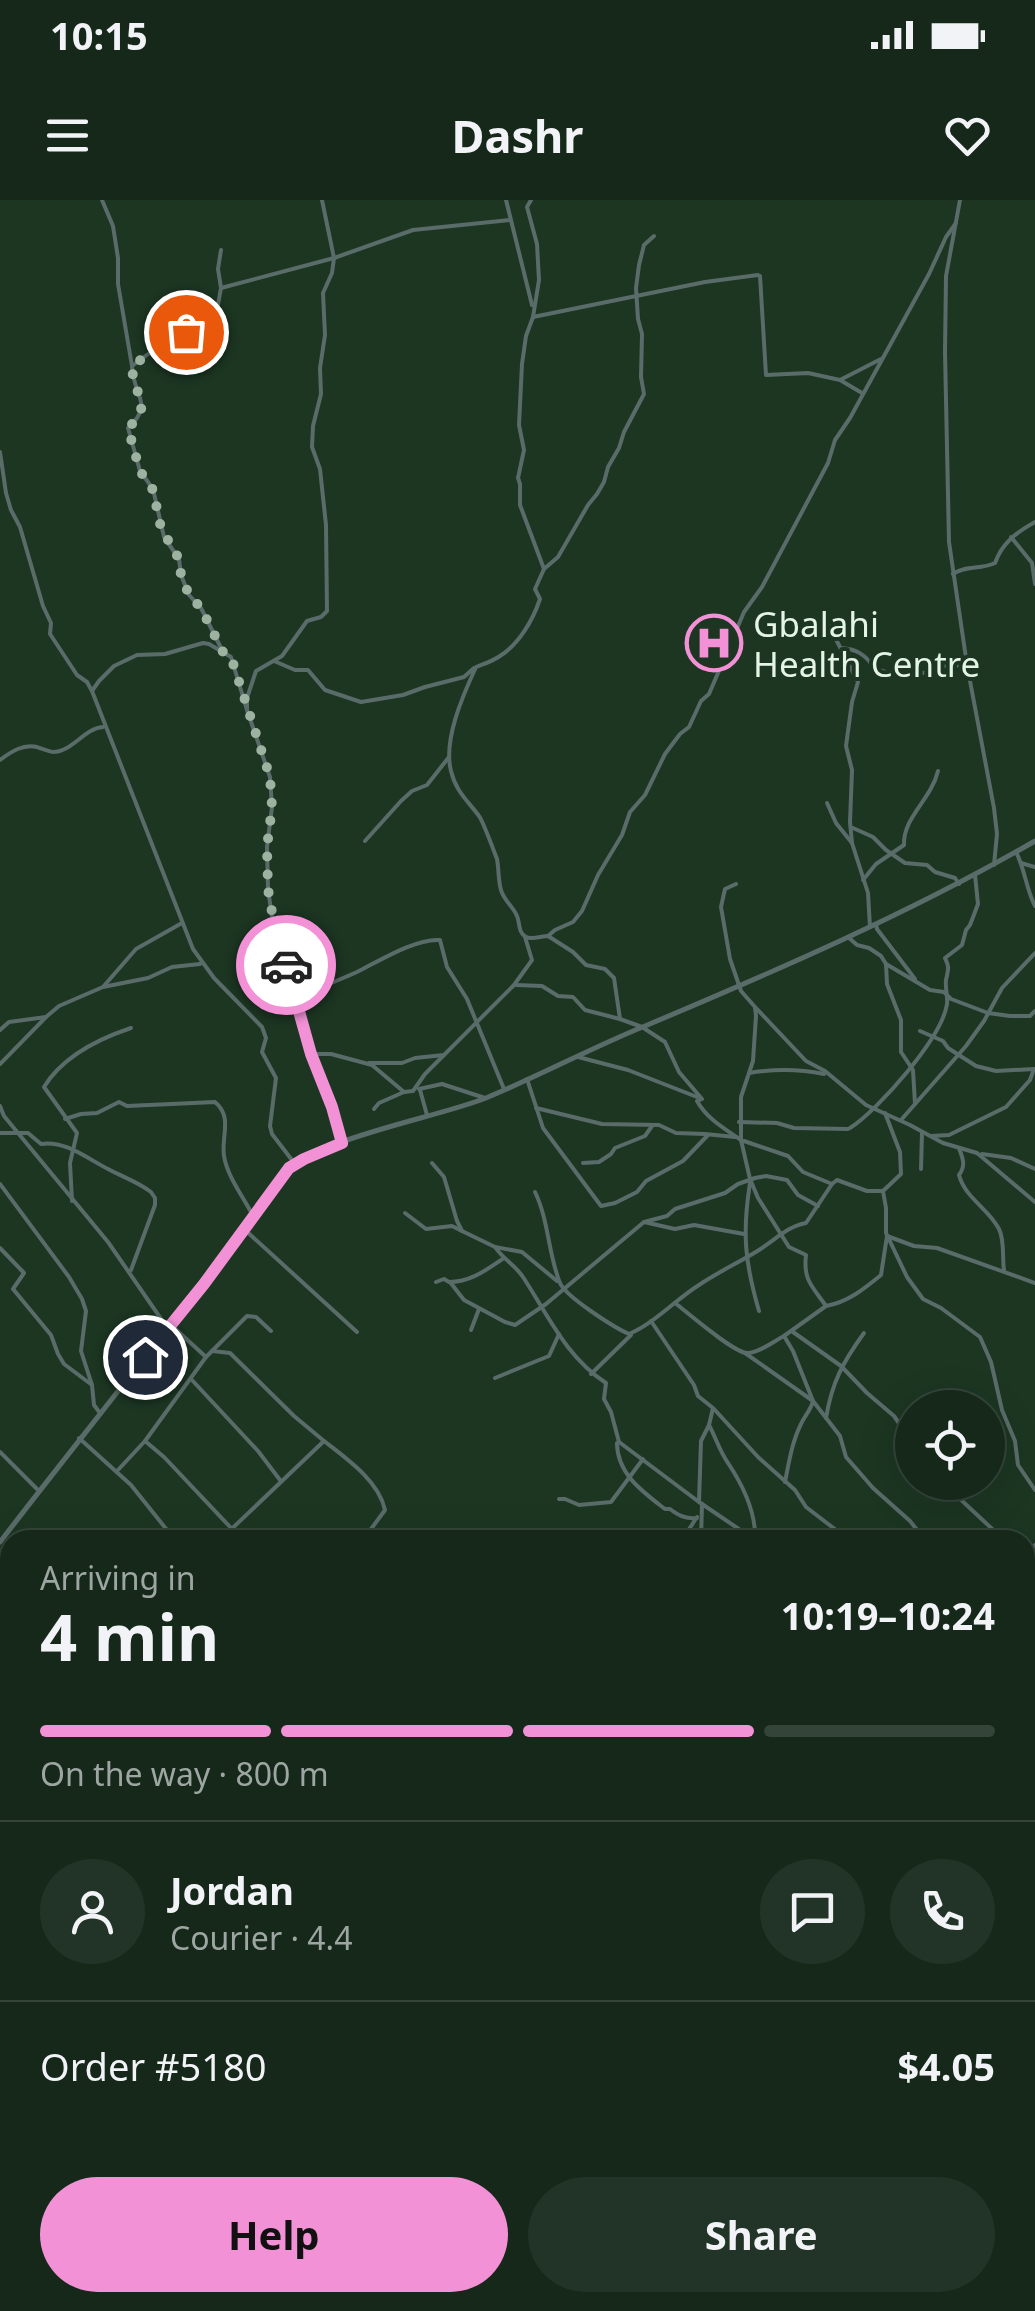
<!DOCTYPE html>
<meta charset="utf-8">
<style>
:root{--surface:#15281a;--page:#223427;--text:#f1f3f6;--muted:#9da6a2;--line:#344439;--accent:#f391d6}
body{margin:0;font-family:"Noto Sans",sans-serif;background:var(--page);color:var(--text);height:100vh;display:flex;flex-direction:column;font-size:38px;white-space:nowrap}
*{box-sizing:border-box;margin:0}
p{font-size:32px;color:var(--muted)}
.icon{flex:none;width:55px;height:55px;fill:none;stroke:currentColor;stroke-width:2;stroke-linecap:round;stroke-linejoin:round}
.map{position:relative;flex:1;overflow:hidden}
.drawer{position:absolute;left:0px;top:1330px;width:1035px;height:782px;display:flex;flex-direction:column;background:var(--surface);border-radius:30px 30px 0 0;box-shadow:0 10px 40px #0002,0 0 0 2px var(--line)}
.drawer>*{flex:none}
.fabs{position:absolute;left:895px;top:1190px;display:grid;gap:20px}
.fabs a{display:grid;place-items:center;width:110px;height:110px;border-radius:50%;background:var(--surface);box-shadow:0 10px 40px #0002,0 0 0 2px var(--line);font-size:50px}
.pin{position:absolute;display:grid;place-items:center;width:85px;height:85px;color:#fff;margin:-42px;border:5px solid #fff;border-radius:50%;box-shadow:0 2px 10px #0007}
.courier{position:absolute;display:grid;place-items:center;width:100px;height:100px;margin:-50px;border:8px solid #f391d6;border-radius:50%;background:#fff;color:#222;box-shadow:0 2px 12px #0007}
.summary em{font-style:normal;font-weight:700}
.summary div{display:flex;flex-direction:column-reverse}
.summary{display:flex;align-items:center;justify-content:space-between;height:170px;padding:0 40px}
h1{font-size:65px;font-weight:700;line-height:75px}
.bar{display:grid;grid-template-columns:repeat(4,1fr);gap:15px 10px;align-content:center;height:120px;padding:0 40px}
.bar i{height:12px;border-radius:8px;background:var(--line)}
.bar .active{background:var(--accent)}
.bar p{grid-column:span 4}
.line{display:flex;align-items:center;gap:25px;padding:0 40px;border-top:2px solid var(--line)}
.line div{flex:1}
.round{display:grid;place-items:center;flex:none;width:105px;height:105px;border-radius:52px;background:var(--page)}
.button{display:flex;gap:20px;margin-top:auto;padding:20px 40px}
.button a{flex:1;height:115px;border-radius:60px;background:var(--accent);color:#111;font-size:40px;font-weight:700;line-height:115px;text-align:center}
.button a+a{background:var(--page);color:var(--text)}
.status{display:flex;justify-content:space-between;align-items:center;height:70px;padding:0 50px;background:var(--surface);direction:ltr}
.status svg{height:28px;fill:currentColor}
header{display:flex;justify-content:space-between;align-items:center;height:130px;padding:0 40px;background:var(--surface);font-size:45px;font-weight:700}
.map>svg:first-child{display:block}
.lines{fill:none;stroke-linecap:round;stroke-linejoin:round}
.stream{stroke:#2d5864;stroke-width:2.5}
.minor{stroke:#5a6c69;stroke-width:4}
.tertiary{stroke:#5a6c69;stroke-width:5}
.done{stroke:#9eb2a2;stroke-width:10;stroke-dasharray:0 18}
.route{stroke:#f391d6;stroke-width:12}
.labels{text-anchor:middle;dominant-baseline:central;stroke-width:8;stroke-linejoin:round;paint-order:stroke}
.poi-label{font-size:35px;fill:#e4f4e7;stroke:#1c3622;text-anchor:start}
</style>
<div class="status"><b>10:15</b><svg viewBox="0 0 49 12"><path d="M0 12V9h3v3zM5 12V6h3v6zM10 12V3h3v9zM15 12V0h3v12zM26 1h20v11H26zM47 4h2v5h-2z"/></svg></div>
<header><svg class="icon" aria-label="menu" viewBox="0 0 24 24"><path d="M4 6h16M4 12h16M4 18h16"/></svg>Dashr<svg class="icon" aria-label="heart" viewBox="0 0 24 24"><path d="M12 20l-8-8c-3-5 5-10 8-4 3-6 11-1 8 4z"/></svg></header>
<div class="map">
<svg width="1035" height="2111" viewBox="0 0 1035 2111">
<rect width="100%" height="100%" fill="#1c3622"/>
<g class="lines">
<g class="stream">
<path d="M1025,1803l10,1"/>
<path d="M0,1866l10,-1"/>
</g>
<g class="minor">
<path d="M102,0l11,26 5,32v26l14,82"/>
<path d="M506,0l26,105"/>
<path d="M531,0l-4,7 10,37 2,36 -6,37 -7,19 -4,28 -3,61 5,25 -6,28 2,6v21l24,64 -9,20 5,10c-7,21 -21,45 -40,57 -7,5 -16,8 -24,11 -13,28 -33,73 -25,104 5,21 17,30 28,45 4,5 16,38 18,43 2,10 1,21 4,31 3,11 12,16 16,26 3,7 1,17 9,21 5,3 16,-1 22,-1l25,16 13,13 19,4 9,9 6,41 22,8 23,15 14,30 23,27 -5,2c10,18 28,28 44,39l9,39 8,19 31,49 17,8c-3,25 6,31 20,51l-42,30 9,15 20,50 27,35 6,21 27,31 37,33 15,19"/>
<path d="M960,0l-14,76 -1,76 4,190 18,123 27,143 3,26 -3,31"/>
<path d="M760,76l6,99 42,-2 32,7 41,-21"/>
<path d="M221,88l113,-30 79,-28 97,-10"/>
<path d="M533,117l172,-35 53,-7"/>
<path d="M840,180l22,13"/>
<path d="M0,252l6,41 5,17 9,17 23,79 8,17 -1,11 27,41 10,7 5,9 101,258 21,29 48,49 4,11 -4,14 14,26 -6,48 2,8 23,30"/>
<path d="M1011,337l21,26 3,21"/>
<path d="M544,369l14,-12 30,-52 9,-11 7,-12 4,-15 11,-19 5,-16 20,-38 -3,-17 1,-43 -4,-15 -2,-31 3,-23 5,-20 10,-9"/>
<path d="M953,374c13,-9 27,-4 42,-11 7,-20 22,-31 40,-41"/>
<path d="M827,422l31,60 -6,20 -6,44 6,24 -2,52 2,21 16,50 2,34"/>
<path d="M221,448l-20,-40 -12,-13 -8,-20 -2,-16 -15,-22 -11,-48 -13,-18 -12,-43c27,-25 5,-31 4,-62l31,-23 46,-24 8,-9 4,-22 -3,-19 3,-19"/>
<path d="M841,448c16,1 25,7 34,21l25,7 23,-3 17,-7 27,-1"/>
<path d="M274,461l21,9h13l17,20 36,12 42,-7 22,-8 39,-10 10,-9"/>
<path d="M92,491l7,-10 15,-15 23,-11 28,-1 38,-11 6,1 22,13 16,53v-12l9,-27 26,-15 25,-35 14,-4 6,-6 -1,-86 -6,-56 -8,-22 1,-21 8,-32 -1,-26 5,-33 -2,-42 9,-20 2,-15 -12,-58"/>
<path d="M247,510l23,67 2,30 -5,40 1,42 5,35 38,130 22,53 9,36"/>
<path d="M0,560c12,-9 23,-16 37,-13 2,1 15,5 16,5 19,0 32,-24 50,-25"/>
<path d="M827,603l9,20 16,20"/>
<path d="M853,628l20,9 13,13 19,13 22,2 8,7 20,6 4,6"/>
<path d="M365,641l36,-40 11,-10 15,-6 22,-28"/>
<path d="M1016,652c9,17 10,37 19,54"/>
<path d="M1021,663l14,4"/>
<path d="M863,680l13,-16 28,-19c-1,-28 27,-45 34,-74"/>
<path d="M736,684l-11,5 -4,18 9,52 11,32 14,16 1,9 -3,45 -12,36v43"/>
<path d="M876,724l1,5 38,50"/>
<path d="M548,736l7,-6 18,-8 9,-11 16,-36 24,-40 8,-23 15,-17 20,-41 15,-20 9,-7 12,-26 8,-7 35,-82 18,-25 66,-124 7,-23 15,-22 79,-144 17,-37 10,-14"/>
<path d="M848,737l9,8 12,3 12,8 5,8 1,20 14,36v32l12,18 2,34"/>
<path d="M886,764l44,26 14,2 7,7 37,14 22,3h20l5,-5"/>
<path d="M516,785l26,1 16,10 15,1 12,13 35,9"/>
<path d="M103,787l33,-38 46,-26"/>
<path d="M296,798c20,-9 41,-17 61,-26 22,-11 59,-34 83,-32l7,27 20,32 37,90"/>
<path d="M755,807l51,54 19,10 41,34 44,20 33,18 34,10 58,49"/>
<path d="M0,830l9,-8 37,-5 13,-11 44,-19 45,-9 24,-11 28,-3"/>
<path d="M920,831l23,10 5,7 28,18 20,5 39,-2"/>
<path d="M311,854h20l41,11 32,27 9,-1 12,-17 89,-89 18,-25 -7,-23"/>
<path d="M578,857l50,13 69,27"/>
<path d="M369,863h33l13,-5 29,-3"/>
<path d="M0,864l46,-47"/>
<path d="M749,873c25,-4 50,-4 75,1"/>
<path d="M527,879l16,49 58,78 14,-3 22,-11 9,-11 37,-20 25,-26"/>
<path d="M419,889l23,-5 43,14"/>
<path d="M420,890l7,25"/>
<path d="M0,906l4,10 14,17 90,109 60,87"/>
<path d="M536,908l66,16 57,1 17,8 29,1 30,3"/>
<path d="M374,909l5,-6 25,-11"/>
<path d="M885,913l15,39 1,22 -18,17 3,17v25l21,44 16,22 18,9 39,29 11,25 11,48 13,31 3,24 17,25"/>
<path d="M65,919l16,-5 16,-1 22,-11 8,4 88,-4c18,15 6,34 9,54 3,20 20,42 29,60"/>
<path d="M901,920l65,-74 18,-25 18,-33 33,-35"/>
<path d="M739,922l38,1 17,5 54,1"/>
<path d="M850,928c28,-18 92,-90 97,-124 1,-7 -2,-16 -1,-24 2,-10 4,-12 -1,-22l17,-13 4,-15 4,-5 5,-13 3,-8 -3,-29"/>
<path d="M0,933h28l13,11c24,-4 47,15 67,25 15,8 30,13 43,23l4,6v7l-24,65"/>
<path d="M931,936l18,-1 57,-28 24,-27 4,-11"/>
<path d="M744,941l44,15 15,16 29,12"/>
<path d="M959,948c4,11 7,17 0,27 6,23 30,34 40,54 6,12 3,29 5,41"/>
<path d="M982,954l29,4 24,11"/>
<path d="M432,963l12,14 13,44 5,10 33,16 27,5 35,29"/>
<path d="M583,963l16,-1 12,-8 4,-6 30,-12 7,-10"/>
<path d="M921,969l1,-37"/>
<path d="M750,983c-8,50 -5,80 9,128"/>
<path d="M0,984l69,93 13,22 4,12 -5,40 11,34 2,20 6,8"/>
<path d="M535,992c14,29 13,62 25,91 6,14 55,45 69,51 26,-11 46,-34 70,-49 19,-13 41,-23 60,-35 16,-10 29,-24 47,-27l26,-39 5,-4 30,11h16"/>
<path d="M72,1001l-2,-38 7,-30 -33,-46c19,-31 54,-48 87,-59"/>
<path d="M405,1013l21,16 26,-3 10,5"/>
<path d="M644,1022l23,-6 8,-7 50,-16 13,-9 17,-6 11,-2 21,4 11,15 20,11"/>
<path d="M244,1029l113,103"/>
<path d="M495,1047c8,12 20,18 28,30 25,38 43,80 83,106l-2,16 7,13 8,30 80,60"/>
<path d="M0,1048l24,25 -11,16 38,46 7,19 6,10 28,21"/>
<path d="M436,1082l8,-3 5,3c22,0 37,-12 55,-24"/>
<path d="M450,1082l14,18 41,22 10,3 31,-21 98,-82 31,7 19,-4 50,9"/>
<path d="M675,1103c13,10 59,50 72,50 12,0 27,-12 37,-17"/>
<path d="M826,1106c22,-4 38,-17 55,-31l6,-39 27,10 23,2 98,35"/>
<path d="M651,1121l43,64 4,11 15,12 -4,17 -8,16 -2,61 3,2 -1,36"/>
<path d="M471,1130l8,-21"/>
<path d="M793,1132l48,34 26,27 27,23 18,26"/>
<path d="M212,1151l18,2 64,63 30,25"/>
<path d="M745,1153l68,48c-2,9 -8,14 -12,23 -9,18 -12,38 -16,58"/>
<path d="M206,1157l41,-41 9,1 15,14"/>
<path d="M591,1174l40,-39"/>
<path d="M495,1178l54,-22 10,-22"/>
<path d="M191,1179l67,72 22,29"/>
<path d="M714,1209l44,48 37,33 11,17 43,33"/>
<path d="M826,1218c6,-36 17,-56 38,-85"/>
<path d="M709,1225c7,13 11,27 19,38 14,21 26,44 27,70l-9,7"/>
<path d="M79,1238l52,47 44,55"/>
<path d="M145,1241l19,16 68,72"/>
<path d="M617,1243c0,31 26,49 48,66h5c9,7 16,10 27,9"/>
<path d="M0,1252l39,39"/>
<path d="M118,1270l27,-29 61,-84 -35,-32"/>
<path d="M936,1282l22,15 46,43"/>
<path d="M559,1299h6l14,6 32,-3 32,-43"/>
<path d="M702,1304l53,36"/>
<path d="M220,1340l104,-99c22,17 55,40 61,69l-22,30"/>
<path d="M682,1340l15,-23"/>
<path d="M1025,1359l10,-14"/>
<path d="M1025,1383l10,-1"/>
<path d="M0,1399l10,8"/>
<path d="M1025,1440l10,13"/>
<path d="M0,1459l10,9"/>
<path d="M1025,1470l10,-6"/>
<path d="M0,1518l2,1"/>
<path d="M1025,1523l10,-4"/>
<path d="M0,1558l10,-4"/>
<path d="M1025,1630c6,21 10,47 5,67l5,5"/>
<path d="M0,1790l10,10"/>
<path d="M1025,1886l10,1"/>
<path d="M666,2102l1,9"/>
<path d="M40,2111l10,-9"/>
<path d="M109,2111l14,-9"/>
<path d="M812,2111l22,-9"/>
</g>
<g class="tertiary">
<path d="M0,1342c94,-122 192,-241 282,-366 35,-39 151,-57 204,-78 53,-22 105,-50 159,-72 133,-56 265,-113 390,-185"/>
<path d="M297,2102l10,9"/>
</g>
</g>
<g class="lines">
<path class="done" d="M186,132l-23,12 -31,22c1,32 23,37 -4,62l12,43 13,19 8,38 18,31 2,16 8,20 12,13 22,44 8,5 39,120 2,30 -5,40 1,42 6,35 12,41"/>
<path class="route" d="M145,1157l59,-73 85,-116 15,-9 38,-16 -10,-36 -21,-53 -25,-89"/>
</g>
<defs>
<g id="hospital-ring" transform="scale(2.875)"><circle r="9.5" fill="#1c3622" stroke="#f391d6" stroke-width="1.5"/><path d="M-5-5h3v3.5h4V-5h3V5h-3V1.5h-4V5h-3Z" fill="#f391d6"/></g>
</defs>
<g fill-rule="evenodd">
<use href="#hospital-ring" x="714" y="443"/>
</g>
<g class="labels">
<g class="poi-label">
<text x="753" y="423">Gbalahi<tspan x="753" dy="40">Health Centre</tspan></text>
</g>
</g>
</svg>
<div class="fabs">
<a><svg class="icon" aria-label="locate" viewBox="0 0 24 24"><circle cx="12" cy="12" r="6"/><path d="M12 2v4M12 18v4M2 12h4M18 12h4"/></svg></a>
</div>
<div class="pin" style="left:186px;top:132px;background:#ea580c"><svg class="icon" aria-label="bag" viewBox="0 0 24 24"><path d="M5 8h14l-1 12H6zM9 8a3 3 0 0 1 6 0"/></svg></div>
<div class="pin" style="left:145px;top:1157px;background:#1f2937"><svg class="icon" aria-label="home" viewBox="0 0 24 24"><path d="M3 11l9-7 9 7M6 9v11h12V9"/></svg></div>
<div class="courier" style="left:286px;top:765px"><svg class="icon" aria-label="car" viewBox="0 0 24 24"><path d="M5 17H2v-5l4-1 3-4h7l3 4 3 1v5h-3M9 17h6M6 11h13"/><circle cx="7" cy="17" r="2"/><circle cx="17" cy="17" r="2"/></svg></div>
<section class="drawer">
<div class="summary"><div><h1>4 min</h1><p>Arriving in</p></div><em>10:19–10:24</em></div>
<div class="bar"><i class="active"></i><i class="active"></i><i class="active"></i><i></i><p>On the way · 800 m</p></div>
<div class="line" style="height:180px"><a class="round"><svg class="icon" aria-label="person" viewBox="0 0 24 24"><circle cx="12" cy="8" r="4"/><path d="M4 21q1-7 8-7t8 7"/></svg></a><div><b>Jordan</b><p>Courier · 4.4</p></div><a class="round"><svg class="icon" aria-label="chat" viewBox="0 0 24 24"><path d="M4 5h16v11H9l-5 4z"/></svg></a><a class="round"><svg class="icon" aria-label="phone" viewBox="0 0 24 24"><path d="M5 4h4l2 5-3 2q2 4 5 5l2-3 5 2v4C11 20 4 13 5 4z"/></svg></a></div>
<div class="line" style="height:130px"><div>Order #5180</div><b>$4.05</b></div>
<div class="button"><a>Help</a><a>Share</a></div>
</section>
</div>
